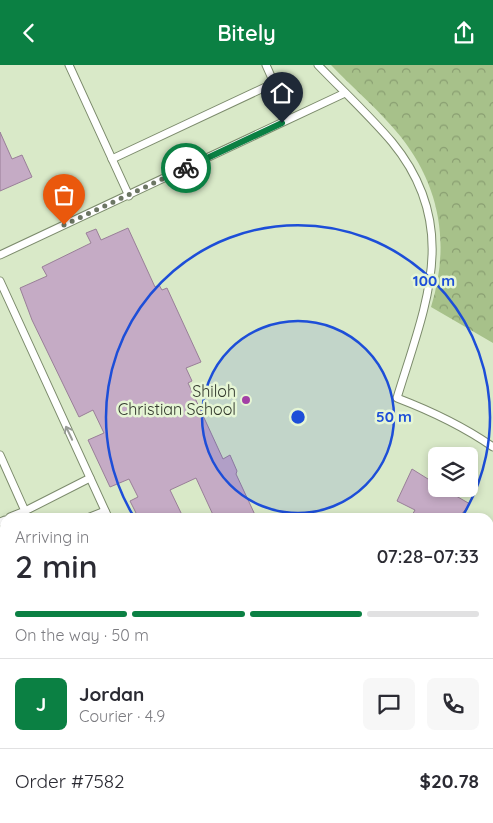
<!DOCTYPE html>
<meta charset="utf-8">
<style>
:root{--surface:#fff;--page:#f7f7f7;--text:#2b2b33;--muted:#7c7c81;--line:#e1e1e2;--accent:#0b8043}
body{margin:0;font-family:Quicksand,sans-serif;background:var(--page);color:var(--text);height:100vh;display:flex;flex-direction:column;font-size:19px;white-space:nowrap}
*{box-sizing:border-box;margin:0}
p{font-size:16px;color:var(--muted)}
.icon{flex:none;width:28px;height:28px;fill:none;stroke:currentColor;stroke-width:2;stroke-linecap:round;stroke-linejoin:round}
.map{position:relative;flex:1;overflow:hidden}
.sheet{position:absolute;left:0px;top:448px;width:494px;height:311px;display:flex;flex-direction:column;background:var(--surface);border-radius:15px 15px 0 0;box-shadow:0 2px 8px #0003}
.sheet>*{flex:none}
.buttons{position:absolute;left:428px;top:382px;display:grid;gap:10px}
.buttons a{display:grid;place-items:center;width:50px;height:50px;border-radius:8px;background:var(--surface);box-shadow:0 2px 8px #0003;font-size:25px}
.pin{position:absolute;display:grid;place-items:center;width:42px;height:42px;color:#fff;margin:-51px -21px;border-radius:50% 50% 50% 0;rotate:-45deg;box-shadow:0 0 5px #0007}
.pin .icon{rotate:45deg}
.courier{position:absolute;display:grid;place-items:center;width:50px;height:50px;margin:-25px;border:4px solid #0b8043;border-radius:50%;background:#fff;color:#222;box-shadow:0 1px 6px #0007}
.head em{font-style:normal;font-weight:600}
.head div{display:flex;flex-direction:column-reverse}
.head{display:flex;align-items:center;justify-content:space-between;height:85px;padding:0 15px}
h1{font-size:32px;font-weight:600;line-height:38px}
.bar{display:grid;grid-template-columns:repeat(4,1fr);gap:8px 5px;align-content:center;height:60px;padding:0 15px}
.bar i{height:6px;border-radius:4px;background:var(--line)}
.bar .current{background:var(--accent)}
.bar p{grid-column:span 4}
.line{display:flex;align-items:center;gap:12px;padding:0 15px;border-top:1px solid var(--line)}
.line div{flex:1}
.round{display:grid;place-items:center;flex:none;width:52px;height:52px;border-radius:8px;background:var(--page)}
header{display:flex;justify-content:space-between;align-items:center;height:65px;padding:0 15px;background:var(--accent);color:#fff;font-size:22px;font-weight:600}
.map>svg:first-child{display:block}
.grass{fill:#a7c18a}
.park{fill:url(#park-crowns)}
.building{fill:#c5abc5;stroke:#997f98}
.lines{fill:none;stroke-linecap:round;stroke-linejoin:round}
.lane-casing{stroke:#7c8b6c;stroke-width:9}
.secondary-casing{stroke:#7c8b6c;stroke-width:21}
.lane{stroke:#fff;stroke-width:7}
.secondary{stroke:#fff;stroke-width:19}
.oneway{stroke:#989c96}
.done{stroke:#6c7663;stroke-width:5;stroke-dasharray:0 9}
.route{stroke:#0b8043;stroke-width:6}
.ring{fill:none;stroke:#1d4ed8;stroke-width:2.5}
.poi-dot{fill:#a340a6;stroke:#e6f6d5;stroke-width:2}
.labels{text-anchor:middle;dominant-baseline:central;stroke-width:5;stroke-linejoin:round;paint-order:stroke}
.poi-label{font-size:16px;fill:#32382c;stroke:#e6f6d5;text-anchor:end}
.centre{fill:#1d4ed8;stroke:#e6f6d5;stroke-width:2.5}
.ring-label{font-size:15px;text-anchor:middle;font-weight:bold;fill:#1d4ed8;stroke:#e6f6d5;stroke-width:5;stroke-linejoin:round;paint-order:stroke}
</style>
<header><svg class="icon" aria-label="back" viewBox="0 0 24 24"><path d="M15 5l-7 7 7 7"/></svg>Bitely<svg class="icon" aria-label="share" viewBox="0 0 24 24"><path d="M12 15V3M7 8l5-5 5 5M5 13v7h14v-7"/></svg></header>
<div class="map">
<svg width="493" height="758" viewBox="0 0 493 758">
<defs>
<pattern id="park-crowns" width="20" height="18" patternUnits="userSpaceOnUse" patternTransform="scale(1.25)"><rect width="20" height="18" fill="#a7c18a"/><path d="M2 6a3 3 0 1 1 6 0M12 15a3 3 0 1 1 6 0" fill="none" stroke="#899e71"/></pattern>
</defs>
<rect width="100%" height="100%" fill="#d9e9c8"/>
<path class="grass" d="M493,655v103h-208l1,-4h203v-97z"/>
<path class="park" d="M331,0h162v278l-62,-36c19,-61 10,-119 -30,-170 -21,-26 -47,-48 -70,-72z"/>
<g class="building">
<path d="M0,67l12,27 10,-4 10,22 -32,14z"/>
<path d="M128,163l27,59 4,-2 3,5 5,-2 34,74 -15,6 6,13 -4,2 35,76 7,-4 7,16 -1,3 20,43h-42l-18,-39 -26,12 13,27h-42l-4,-2 -7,-14 8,-4 -9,-18 -19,8 -22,-47 16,-7 -11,-23 -14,7 -47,-97 -12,-32 27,-12 -5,-9 49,-24 -5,-10 10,-4 5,11z"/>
<path d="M412,404l24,15v5h8l26,15 -11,13h-48l4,-7 -18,-9z"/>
</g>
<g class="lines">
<g class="lane-casing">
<g id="lane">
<path d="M69,0l60,131"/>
<path d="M318,0c24,25 51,50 74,77 70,85 33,164 5,256 34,13 66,28 96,49"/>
<path d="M112,94l162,-76 -8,-18"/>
<path d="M0,190l345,-162"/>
<path d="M0,216l108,236"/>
<path d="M0,390l25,56 -15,6"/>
<path d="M25,446l65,-33"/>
<path d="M90,452l15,-6"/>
<path d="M0,457l5,-2"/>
<path d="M0,493l5,-2"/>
<path d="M0,530l5,-2"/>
<path d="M0,568l5,-2"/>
<path d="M0,606l5,-2"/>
<path d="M0,641l5,-2"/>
<path d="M0,678l5,-3"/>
<path d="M0,713l5,-3"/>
<path d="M117,754l2,4"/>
<path d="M58,758l9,-4"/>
</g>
</g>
<g class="secondary-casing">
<g id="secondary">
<path d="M489,632l4,-2"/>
<path d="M214,758l9,-4"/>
</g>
</g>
<use href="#lane" class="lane"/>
<use href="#secondary" class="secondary"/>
</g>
<defs><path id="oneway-shaft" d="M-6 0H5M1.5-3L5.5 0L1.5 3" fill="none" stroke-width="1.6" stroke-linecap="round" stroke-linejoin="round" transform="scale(1.25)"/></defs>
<use class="oneway" href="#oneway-shaft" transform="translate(69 368) rotate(-115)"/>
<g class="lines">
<path class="done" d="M64,160l122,-57"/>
<path class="route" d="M186,103l96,-45"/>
</g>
<circle cx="298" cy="352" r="96" fill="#1d4ed8" fill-opacity=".12"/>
<g class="ring">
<circle cx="298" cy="352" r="96"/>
<path d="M134 452A192 192 0 1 1 462 452"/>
</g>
<circle class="poi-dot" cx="246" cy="335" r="5"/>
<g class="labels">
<g class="poi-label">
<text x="236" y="326">Shiloh<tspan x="236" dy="18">Christian School</tspan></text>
</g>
</g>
<circle cx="298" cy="352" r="8" class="centre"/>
<g class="ring-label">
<text x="434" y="221">100 m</text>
<text x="394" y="357">50 m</text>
</g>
</svg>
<div class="buttons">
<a><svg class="icon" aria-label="layers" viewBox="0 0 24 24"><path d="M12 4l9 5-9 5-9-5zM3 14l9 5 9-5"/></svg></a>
</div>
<div class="pin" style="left:64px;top:160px;background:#ea580c"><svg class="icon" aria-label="bag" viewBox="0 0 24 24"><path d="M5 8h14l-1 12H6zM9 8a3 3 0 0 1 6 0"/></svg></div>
<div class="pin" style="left:282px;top:58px;background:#1f2937"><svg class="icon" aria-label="home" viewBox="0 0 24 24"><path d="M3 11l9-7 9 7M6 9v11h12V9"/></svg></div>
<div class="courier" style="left:186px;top:103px"><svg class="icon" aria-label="bike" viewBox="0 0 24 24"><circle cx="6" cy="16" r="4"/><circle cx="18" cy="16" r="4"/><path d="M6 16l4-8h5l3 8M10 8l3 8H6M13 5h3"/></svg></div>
<section class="sheet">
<div class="head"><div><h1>2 min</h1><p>Arriving in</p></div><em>07:28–07:33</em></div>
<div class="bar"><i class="current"></i><i class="current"></i><i class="current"></i><i></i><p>On the way · 50 m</p></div>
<div class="line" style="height:90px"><b class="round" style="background:var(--accent);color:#fff">J</b><div><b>Jordan</b><p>Courier · 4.9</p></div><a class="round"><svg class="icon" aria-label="chat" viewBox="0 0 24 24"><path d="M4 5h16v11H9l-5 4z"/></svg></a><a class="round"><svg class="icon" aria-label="phone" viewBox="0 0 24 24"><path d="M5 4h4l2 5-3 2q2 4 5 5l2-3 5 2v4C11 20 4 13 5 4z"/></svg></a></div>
<div class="line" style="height:65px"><div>Order #7582</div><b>$20.78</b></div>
</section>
</div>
